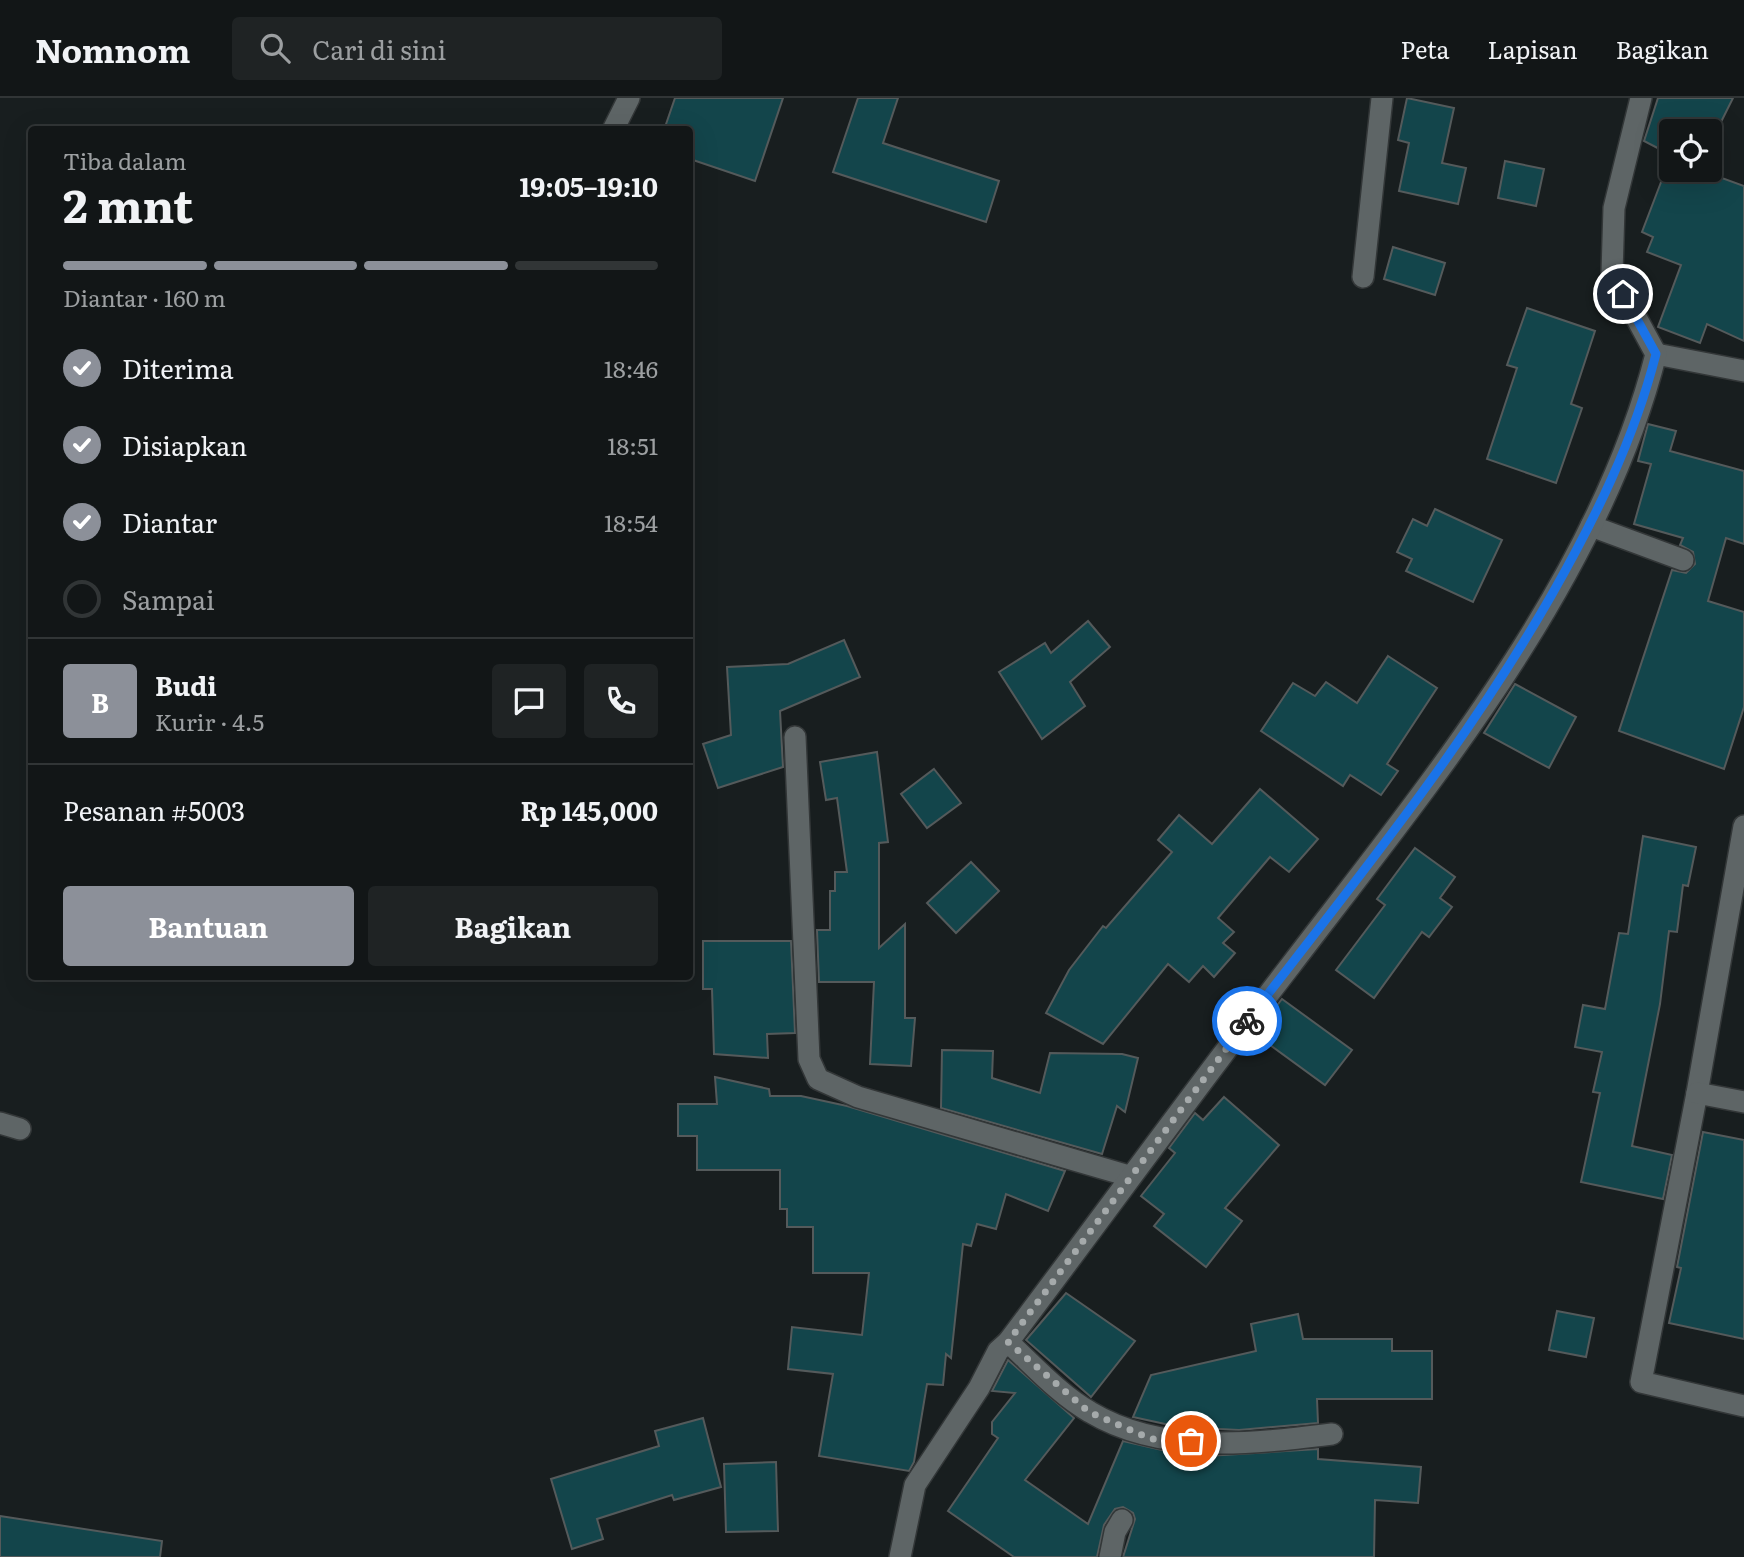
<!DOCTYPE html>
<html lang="id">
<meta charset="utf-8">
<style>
:root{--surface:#121617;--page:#1f2324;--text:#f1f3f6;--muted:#9c9fa1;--line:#313536;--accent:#8c9099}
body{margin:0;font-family:Literata,serif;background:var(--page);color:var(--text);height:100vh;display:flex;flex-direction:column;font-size:26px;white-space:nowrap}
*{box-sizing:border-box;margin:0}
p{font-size:23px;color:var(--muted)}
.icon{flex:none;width:38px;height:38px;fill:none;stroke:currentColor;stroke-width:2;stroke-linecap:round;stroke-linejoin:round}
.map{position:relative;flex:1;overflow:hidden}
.drawer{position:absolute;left:28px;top:28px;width:665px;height:854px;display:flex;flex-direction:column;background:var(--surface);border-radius:7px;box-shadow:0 7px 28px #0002,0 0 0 2px var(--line)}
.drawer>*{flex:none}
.tools{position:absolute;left:1659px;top:21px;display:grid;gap:14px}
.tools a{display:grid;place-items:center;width:63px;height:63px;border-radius:7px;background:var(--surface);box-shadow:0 7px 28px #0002,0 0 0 2px var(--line);font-size:35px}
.pin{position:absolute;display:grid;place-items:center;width:60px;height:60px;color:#fff;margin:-30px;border:4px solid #fff;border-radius:50%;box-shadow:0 2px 7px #0007}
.courier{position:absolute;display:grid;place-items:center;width:70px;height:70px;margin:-35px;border:5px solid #1a73e8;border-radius:50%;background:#fff;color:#222;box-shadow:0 2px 9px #0007}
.head em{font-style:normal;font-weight:700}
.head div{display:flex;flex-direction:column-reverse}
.head{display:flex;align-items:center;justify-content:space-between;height:119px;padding:0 35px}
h1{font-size:46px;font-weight:700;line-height:52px}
.bar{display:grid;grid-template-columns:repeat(4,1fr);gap:10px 7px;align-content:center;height:84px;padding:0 35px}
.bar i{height:9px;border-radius:5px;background:var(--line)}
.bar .on{background:var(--accent)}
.bar p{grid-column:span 4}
.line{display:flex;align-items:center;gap:18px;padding:0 35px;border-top:2px solid var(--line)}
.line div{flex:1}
.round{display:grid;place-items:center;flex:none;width:74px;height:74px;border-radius:7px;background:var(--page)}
ol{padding:0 35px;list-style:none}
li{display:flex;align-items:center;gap:21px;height:77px}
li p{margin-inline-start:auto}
li .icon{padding:7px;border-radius:50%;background:var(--accent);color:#fff;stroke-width:4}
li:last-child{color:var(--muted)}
li i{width:38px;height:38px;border:4px solid var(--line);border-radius:50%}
.action{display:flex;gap:14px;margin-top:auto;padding:14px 35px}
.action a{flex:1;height:80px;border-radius:7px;background:var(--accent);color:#fff;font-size:28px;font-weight:700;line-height:80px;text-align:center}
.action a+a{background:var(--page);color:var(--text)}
header{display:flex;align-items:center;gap:42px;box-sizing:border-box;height:98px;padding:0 35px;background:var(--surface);border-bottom:2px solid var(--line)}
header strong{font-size:33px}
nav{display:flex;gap:38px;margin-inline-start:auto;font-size:24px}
.search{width:490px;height:63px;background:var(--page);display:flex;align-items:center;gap:18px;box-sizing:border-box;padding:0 24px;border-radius:7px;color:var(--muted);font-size:26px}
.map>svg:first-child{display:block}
.building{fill:#13454b;stroke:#545a5b;stroke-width:2}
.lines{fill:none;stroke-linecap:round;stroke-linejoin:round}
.street-casing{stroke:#333738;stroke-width:24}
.street{stroke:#5e6566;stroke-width:21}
.done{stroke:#a5aaab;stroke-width:7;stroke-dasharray:0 12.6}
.route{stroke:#1a73e8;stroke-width:9}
</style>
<header>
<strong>Nomnom</strong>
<div class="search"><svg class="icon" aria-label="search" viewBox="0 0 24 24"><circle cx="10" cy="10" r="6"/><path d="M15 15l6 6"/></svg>Cari di sini</div>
<nav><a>Peta</a><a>Lapisan</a><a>Bagikan</a></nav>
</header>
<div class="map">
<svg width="1744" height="1459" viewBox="0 0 1744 1459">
<rect width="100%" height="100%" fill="#181e1f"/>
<g class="building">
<path d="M675,0h108l-28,83 -65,-22v-29h-26z"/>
<path d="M858,0h40l-15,45 116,38 -13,41 -153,-50z"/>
<path d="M1407,0l47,10 -12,55 24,5 -8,36 -59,-13 10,-48 -11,-3z"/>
<path d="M1658,0h75l-23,46v-13h-39v24l-27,-14z"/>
<path d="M1671,58v14h29l44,16v155l-37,-17 -7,19 -42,-16 23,-62 -34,-13 6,-15 -11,-5z"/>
<path d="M1505,63l39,8 -8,37 -38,-8z"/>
<path d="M1393,149l52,16 -10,32 -51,-16z"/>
<path d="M1527,210l68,23 -24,73 11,4 -26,75 -69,-24 30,-91 -10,-3z"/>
<path d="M1648,326l28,7 -6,20 74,20v73l-18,-6 -18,63 36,11v95l-20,62 -105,-38 53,-161 14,3 9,-9 -2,-12 -13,-7 3,-7 -49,-14 17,-60 -13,-3z"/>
<path d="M1435,411l67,31 -29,62 -67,-31 6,-12 -15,-7 16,-33 14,7z"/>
<path d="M1088,523l22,26 -40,35 15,24 -43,33 -43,-67 46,-29 6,10z"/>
<path d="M844,542l16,37 -80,34 3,56 -65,21 -15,-44 28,-9 -4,-68 61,-3z"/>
<path d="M1388,558l49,32 -50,76 11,7 -17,24 -31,-20 -7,11 -82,-55 32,-48 22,13 11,-14 31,21z"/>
<path d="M1515,586l61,33 -27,51 -65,-35z"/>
<path d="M877,654l11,90 -9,1v105l26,-24v94h10l-4,48 -41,-2 4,-82h-55l-2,-52h13v-39h5v-19h12l-10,-74 -11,2 -6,-38z"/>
<path d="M934,671l27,34 -34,25 -26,-34z"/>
<path d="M1260,691l58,50 -29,33 -19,-15 -52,61 16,14 -11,11 12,10 -21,24 -11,-11 -14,16 -21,-18 -65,80 -57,-31 23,-43 34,-44 3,2 66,-76 -14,-12 21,-25 33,29z"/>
<path d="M1643,738l53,11 -8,39 -5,-1 -6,47 -8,-1 -9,73 -28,142 40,9 -9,44 -82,-17 19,-89 -7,-1 9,-40 -27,-5 8,-42 22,4 14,-76 9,1z"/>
<path d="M1415,750l40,29 -15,21 12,9 -23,30 -7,-5 -48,66 -38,-28 49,-65 -8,-6z"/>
<path d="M971,764l28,29 -43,42 -29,-30z"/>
<path d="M703,843h88l4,92 -28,1 1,24 -54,-4 -2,-65h-9z"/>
<path d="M1282,901l70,51 -27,35 -70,-51z"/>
<path d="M942,952l51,1 -1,27 48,15 10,-40 72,1 16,4 -13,54 -8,-6 -15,48 -161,-46z"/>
<path d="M715,979l54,12 1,7h31l46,10 218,65 -17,40 -42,-17 -10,35 -19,-5 -6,22 -8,-2 -12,114 -5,-4 -3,31 -16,-1 -13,78 -5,9 -90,-15 14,-82 -45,-5 4,-42 70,8 7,-62h-56v-46h-26v-18h-7v-39h-83v-34h-19v-32h39z"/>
<path d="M1224,999l55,48 -54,63 17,13 -36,46 -52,-41 10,-12 -23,-18 34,-43 -6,-5 26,-35 8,7z"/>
<path d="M1703,1034l41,8v199l-75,-16 12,-55 -4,-1z"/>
<path d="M1066,1195l69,48 -44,56 -65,-57z"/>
<path d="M1557,1213l37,7 -8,39 -37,-7z"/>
<path d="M1298,1216l5,25h89v12h40v48h-115l1,24 -79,7 -60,-3 -46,-10 18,-42 105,-24 -5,-27z"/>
<path d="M1008,1262l66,58 -49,62 63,44 35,-83 52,12 32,3 111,-7v10l103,8 -3,36 -43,-3 -1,57h-251l12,-38 -2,-6 -10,-6 -8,2 -11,16 -7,32h-83l-66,-46 50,-73 -6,-4v-12l23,-29 -23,-2z"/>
<path d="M703,1320l18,69 -47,13 -2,-5 -75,24 6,20 -31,10 -21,-70 108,-33 -4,-15z"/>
<path d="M776,1364l2,69 -52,1 -2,-68z"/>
<path d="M0,1418l162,25 -2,16h-160z"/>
</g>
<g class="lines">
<g class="street-casing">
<g id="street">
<path d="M613,32l16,-32"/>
<path d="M1363,179l19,-179"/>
<path d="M1656,256l88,17"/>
<path d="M1591,428l92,34"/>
<path d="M795,639l14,322 9,20 40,18 271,79"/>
<path d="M1744,728l-47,267 -56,289 103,24"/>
<path d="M1697,995l47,9"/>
<path d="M0,1025l20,6"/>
<path d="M1008,1244c26,24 52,53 82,70 72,43 162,32 242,22"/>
<path d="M900,1459l15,-72 64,-97 19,-37 10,-9c95,-126 187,-253 283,-377 139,-182 308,-385 365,-611l-44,-81 2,-65 27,-110"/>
<path d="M1110,1459l5,-25 7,-12"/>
</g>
</g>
<use href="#street" class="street"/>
</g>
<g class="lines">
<path class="done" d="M1191,1343l-40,-2 -62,-27 -81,-70 239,-321"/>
<path class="route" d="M1247,923c107,-138 217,-273 304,-425 44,-77 83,-156 105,-242l-33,-60"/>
</g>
</svg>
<div class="tools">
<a><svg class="icon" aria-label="locate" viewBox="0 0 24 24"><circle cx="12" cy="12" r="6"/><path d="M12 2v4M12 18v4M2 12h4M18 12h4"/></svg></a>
</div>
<div class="pin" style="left:1191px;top:1343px;background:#ea580c"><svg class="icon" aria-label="bag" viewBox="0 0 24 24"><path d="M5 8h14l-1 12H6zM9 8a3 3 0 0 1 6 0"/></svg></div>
<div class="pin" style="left:1623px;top:196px;background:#1f2937"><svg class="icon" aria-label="home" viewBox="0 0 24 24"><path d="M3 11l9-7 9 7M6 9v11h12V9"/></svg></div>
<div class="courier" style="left:1247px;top:923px"><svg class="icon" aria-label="bike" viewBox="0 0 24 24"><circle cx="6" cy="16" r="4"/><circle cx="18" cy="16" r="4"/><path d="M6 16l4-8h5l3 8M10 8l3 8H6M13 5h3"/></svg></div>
<section class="drawer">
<div class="head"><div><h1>2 mnt</h1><p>Tiba dalam</p></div><em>19:05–19:10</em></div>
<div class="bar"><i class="on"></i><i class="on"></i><i class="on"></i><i></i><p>Diantar · 160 m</p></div>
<ol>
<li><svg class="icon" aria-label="check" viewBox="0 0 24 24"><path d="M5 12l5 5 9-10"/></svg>Diterima<p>18:46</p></li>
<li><svg class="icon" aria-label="check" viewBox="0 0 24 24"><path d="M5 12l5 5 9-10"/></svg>Disiapkan<p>18:51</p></li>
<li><svg class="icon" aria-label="check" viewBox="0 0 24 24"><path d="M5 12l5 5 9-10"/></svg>Diantar<p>18:54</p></li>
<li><i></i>Sampai</li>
</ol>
<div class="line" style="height:126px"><b class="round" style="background:var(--accent);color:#fff">B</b><div><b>Budi</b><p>Kurir · 4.5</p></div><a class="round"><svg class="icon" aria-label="chat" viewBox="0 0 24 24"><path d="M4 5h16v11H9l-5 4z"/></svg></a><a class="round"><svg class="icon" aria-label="phone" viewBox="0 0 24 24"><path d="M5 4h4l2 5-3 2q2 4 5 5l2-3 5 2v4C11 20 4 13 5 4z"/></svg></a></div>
<div class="line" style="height:91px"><div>Pesanan #5003</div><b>Rp 145,000</b></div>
<div class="action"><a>Bantuan</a><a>Bagikan</a></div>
</section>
</div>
